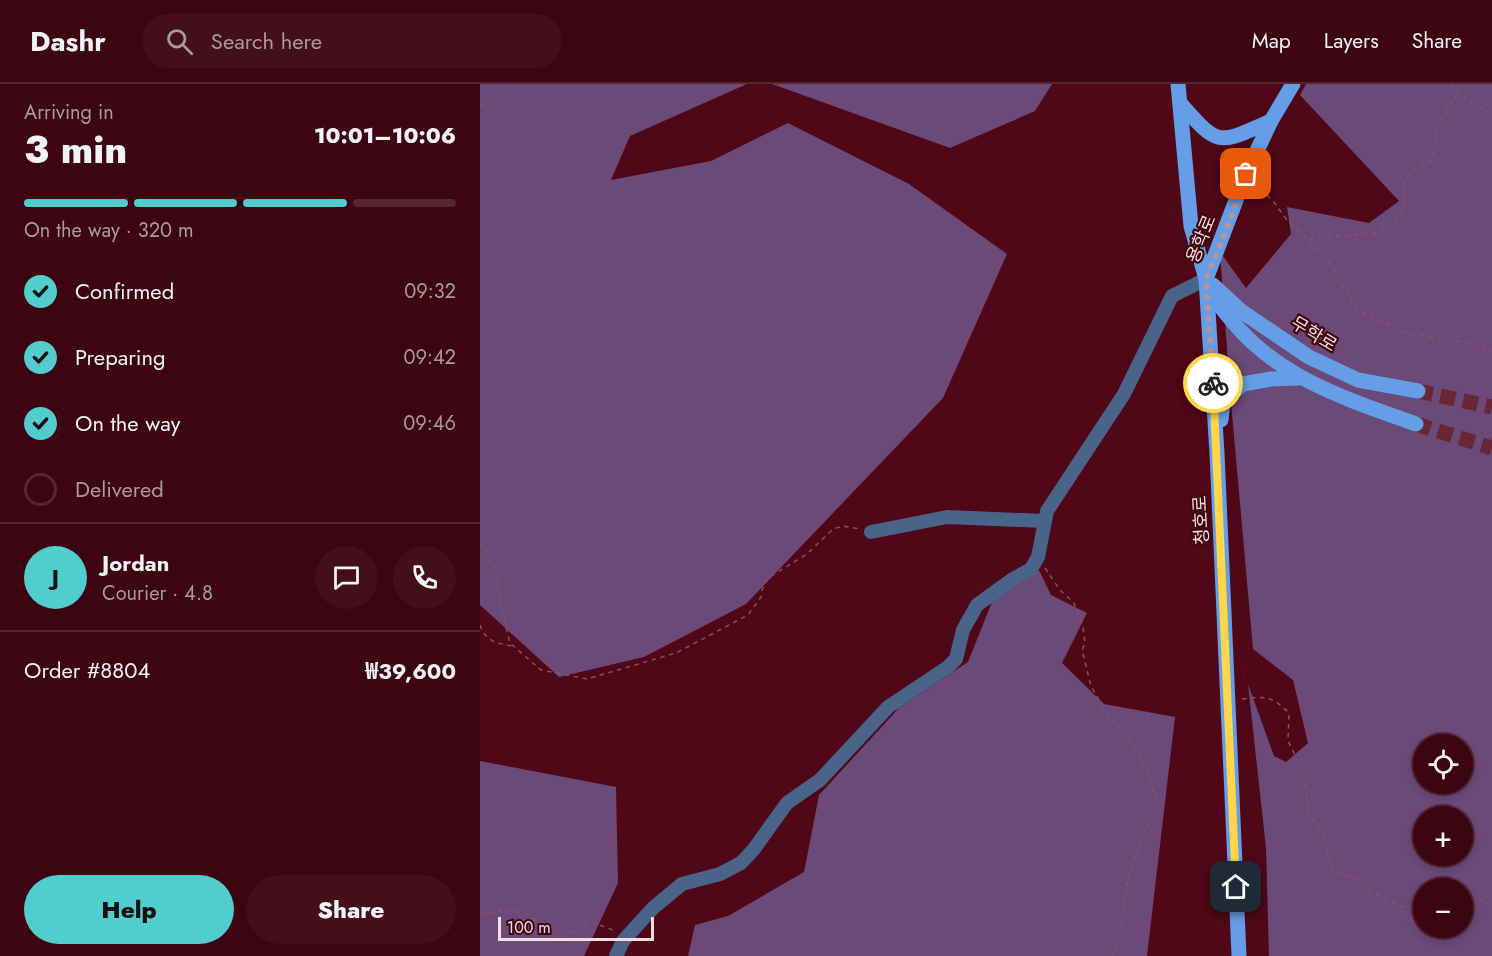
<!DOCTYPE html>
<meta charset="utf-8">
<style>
:root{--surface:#3c0511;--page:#430f1a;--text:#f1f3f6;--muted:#ac999f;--line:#552631;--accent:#52cdcd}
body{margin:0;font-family:Jost,"Noto Sans KR",sans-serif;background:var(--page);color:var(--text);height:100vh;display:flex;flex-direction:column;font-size:22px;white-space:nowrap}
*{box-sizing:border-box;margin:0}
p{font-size:20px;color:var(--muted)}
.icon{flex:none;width:33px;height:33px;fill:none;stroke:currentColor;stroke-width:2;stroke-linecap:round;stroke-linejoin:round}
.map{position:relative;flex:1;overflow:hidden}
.drawer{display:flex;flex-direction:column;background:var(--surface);width:480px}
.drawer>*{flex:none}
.buttons{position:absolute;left:933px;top:650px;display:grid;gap:12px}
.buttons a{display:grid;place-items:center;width:60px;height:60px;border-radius:50%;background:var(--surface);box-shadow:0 3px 9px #0003,0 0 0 2px var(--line);font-size:30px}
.scale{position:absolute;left:18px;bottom:15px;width:156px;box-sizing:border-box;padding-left:6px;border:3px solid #f9ddde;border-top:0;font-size:16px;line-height:21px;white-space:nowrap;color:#f9ddde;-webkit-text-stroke:4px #3e0712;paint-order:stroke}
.pin{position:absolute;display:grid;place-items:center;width:51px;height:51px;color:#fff;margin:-26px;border-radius:12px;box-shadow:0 3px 9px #0006}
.courier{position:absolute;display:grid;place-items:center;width:60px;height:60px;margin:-30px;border:4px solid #ffd54a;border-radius:50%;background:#fff;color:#222;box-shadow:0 2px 8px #0007}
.head em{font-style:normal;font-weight:800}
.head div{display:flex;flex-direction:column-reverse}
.head{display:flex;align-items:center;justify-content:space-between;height:102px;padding:0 24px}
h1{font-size:39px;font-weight:800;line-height:45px}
.bar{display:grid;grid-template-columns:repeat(4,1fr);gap:9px 6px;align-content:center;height:72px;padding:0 24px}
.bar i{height:8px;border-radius:4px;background:var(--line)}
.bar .on{background:var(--accent)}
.bar p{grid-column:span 4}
.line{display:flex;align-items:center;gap:15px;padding:0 24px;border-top:2px solid var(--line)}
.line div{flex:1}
.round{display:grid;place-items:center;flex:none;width:63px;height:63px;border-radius:32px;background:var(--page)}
ol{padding:0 24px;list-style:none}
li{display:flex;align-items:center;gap:18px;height:66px}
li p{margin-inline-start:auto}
li .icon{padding:6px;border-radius:50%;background:var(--accent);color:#111;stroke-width:4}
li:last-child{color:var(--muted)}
li i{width:33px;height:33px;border:3px solid var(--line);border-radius:50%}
.action{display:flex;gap:12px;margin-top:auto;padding:12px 24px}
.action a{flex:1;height:69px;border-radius:36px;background:var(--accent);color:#111;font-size:24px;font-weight:800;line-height:69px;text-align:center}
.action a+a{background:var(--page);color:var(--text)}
header{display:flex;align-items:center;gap:36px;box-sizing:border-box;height:84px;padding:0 30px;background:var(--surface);border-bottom:2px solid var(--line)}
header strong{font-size:28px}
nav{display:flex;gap:33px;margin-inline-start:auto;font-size:21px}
.search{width:420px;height:54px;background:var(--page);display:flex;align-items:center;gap:15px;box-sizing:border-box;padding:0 21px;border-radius:33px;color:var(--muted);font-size:22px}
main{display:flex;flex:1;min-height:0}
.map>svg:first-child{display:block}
.forest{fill:#6b4979;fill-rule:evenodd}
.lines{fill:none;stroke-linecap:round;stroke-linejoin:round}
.major-tunnel{stroke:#692735;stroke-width:15;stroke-dasharray:15 8;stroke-linecap:butt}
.path{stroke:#8b515c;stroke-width:1.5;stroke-dasharray:4.5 4.5;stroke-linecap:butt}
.minor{stroke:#496488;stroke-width:14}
.major{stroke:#659ee7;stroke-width:15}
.done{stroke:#be9298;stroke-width:6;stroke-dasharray:0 10.8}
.route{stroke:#ffd54a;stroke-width:8}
.labels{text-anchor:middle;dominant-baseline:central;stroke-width:4.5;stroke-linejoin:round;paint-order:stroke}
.street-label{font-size:18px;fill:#f9ddde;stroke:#3e0712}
</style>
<header>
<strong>Dashr</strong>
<div class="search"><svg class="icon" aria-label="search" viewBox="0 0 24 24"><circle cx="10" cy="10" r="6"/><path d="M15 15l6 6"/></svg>Search here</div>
<nav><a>Map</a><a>Layers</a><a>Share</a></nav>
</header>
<main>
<section class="drawer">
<div class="head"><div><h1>3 min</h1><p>Arriving in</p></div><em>10:01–10:06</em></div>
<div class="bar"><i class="on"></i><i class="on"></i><i class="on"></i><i></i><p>On the way · 320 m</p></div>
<ol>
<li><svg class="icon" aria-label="check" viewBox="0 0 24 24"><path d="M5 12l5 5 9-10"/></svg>Confirmed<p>09:32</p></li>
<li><svg class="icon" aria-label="check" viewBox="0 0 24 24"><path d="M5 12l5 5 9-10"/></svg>Preparing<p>09:42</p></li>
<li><svg class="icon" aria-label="check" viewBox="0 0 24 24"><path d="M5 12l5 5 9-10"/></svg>On the way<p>09:46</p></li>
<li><i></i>Delivered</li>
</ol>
<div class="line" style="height:108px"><b class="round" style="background:var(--accent);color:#111">J</b><div><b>Jordan</b><p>Courier · 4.8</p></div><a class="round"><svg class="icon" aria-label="chat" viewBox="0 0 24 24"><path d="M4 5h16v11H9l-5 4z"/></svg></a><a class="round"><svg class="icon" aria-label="phone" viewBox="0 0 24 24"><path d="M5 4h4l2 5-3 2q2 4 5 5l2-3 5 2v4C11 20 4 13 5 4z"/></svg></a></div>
<div class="line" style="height:78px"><div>Order #8804</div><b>₩39,600</b></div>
<div class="action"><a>Help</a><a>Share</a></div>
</section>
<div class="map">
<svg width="1012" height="872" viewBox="0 0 1012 872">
<rect width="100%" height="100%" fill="#500717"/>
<g class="forest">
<path d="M0,0h267l-117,52 -19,44 100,-19 77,-38 121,61 98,70 -64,144 -197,206 -102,53 -85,20 -79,-72z"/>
<path d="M292,0h280l-17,27 -85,37z"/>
<path d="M826,0h186v872h-223l-3,-108 -18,-164 26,72 12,6 22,-19 -15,-63 -40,-31 -23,-258 -10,-139 26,36 45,-54 -4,-27 82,16 30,-22 -99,-106zM944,660h38v39h-38zM944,732h38v39h-38zM944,804h38v39h-38z"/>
<path d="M559,486l12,25 36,18 -25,50 42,41 71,13 -28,239h-459l7,-31 33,-9 76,-44 15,-77 80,-87 69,-46 26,-65z"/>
<path d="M0,677l136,26 2,96 -34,73h-104z"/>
</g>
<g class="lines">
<g class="major-tunnel">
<path d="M938,307l74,16"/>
<path d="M936,340l76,24"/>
</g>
<g class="path">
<path d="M971,0l14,15 27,14"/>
<path d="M0,21c17,-4 20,-15 37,-21"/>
<path d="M778,97v6l15,14 14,19 21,19 24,27 23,43 52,24 56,9 29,10"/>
<path d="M829,155l67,-6c9,-4 29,-19 28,-30 0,-9 -3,-14 2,-23 5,-10 17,-13 26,-20l6,-35 20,-33"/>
<path d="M0,459l16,28 5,37 9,35 31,27 46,9 89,-26 72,-38 13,-18 1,-7 6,-12 39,-24 26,-25 10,-3 18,3"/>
<path d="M565,484l15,22 14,13 9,24 2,16 -3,7 9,36 15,26 19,22 20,33 11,34 -27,72 -8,53 -8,30"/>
<path d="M0,541c5,16 17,19 33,21"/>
<path d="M762,615c24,-3 30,-3 47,14l-1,28 11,22 6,18 4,32 14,22 9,35 33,12 6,10 33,15 6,12 8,7h6"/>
<path d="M982,828l30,-19"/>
<path d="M0,830c17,-2 35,-7 51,2 5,3 7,9 11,14 14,16 33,0 46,-9l28,10"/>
</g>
<g class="minor">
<path d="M391,448l76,-15 98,4"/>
<path d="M136,872l7,-15 30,-33 29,-24 38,-10 21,-11 13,-14 33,-46 33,-23 68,-73 60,-40 8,-8 7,-29 14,-25 36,-26 18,-10 7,-12 9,-46 77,-117 48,-98 34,-17"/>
</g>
<g class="major">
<path d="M698,0l13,142 15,53 11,174 22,503"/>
<path d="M700,19c39,44 37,42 91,18"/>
<path d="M726,195l40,-105 25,-53 22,-37"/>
<path d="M733,201l28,26 68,46 49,23 60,11"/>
<path d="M730,204c5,13 14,23 23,34 47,57 116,78 183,102"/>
<path d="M741,336l2,-19 20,-17 28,-5 28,-1"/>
</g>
</g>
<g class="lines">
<path class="done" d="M733,299l-7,-104 21,-51 19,-54"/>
<path class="route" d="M733,299l23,504"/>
</g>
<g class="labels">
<g class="street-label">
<text transform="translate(721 155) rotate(-68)">용학로</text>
<text transform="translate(834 250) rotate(31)">무학로</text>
<text transform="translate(721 436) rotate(-93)">청호로</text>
</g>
</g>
</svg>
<div class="buttons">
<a><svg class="icon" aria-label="locate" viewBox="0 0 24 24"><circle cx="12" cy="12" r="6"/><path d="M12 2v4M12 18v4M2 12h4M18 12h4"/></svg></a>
<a>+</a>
<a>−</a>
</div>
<div class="scale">100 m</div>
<div class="pin" style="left:766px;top:90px;background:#ea580c"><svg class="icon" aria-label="bag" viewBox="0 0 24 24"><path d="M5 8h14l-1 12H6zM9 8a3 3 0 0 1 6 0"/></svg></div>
<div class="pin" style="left:756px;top:803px;background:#1f2937"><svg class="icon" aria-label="home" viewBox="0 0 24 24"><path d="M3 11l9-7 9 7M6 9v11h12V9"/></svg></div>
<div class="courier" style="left:733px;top:299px"><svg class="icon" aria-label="bike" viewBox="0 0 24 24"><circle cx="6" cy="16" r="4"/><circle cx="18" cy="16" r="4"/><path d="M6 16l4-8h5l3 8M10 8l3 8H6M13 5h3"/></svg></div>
</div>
</main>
